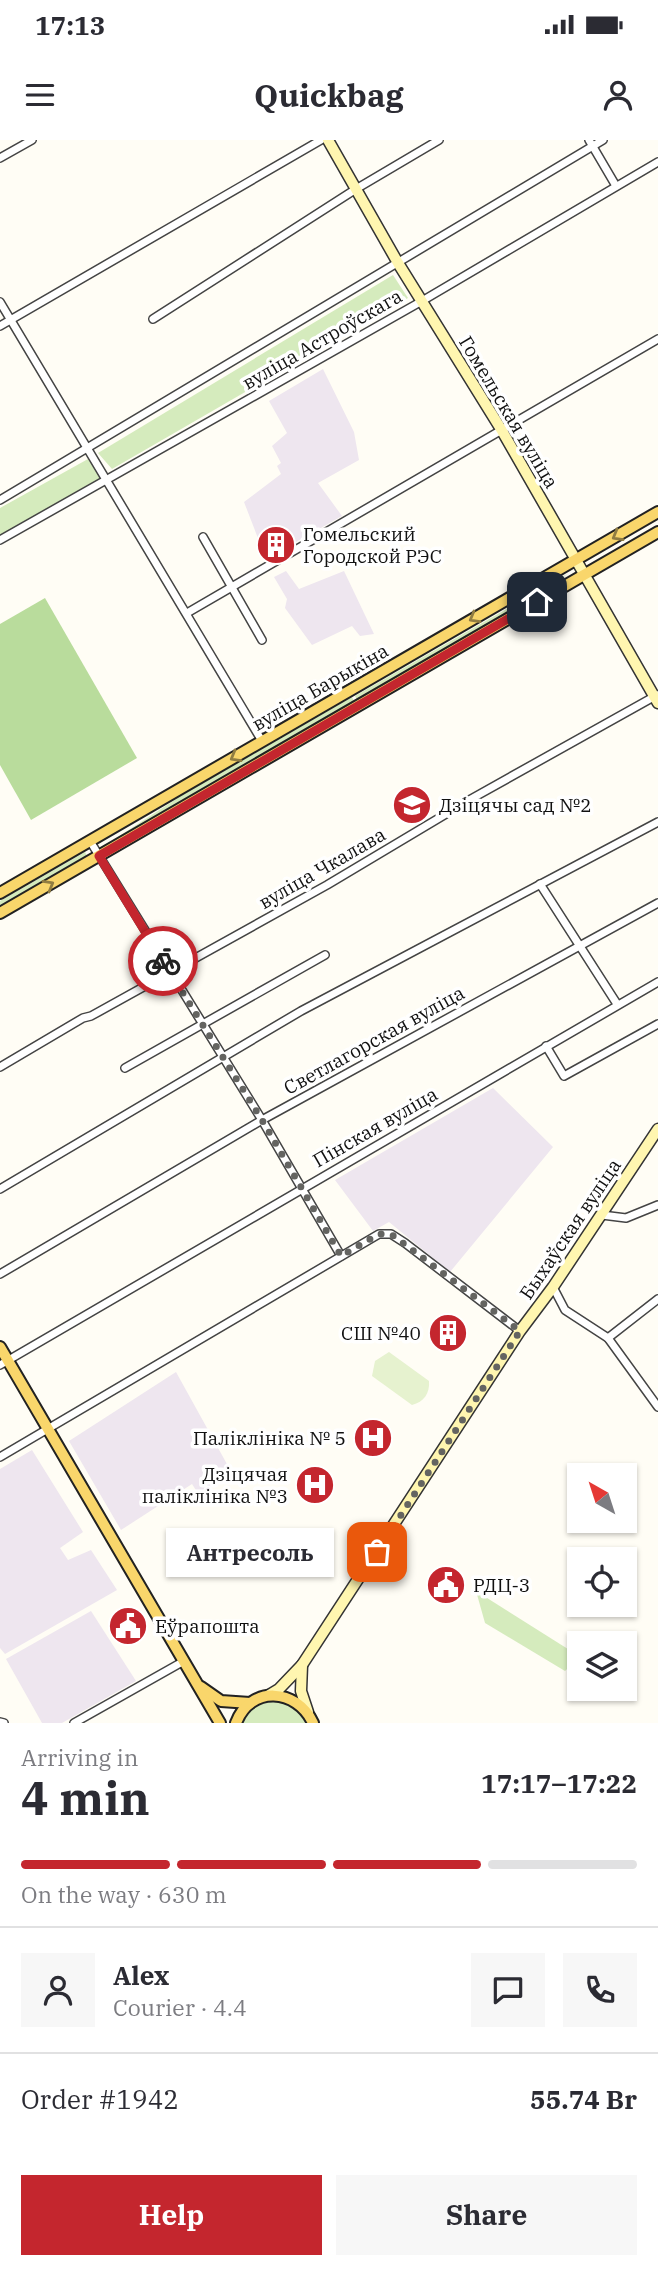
<!DOCTYPE html>
<meta charset="utf-8">
<style>
:root{--surface:#fff;--page:#f7f7f7;--text:#2b2b33;--muted:#7c7c81;--line:#e1e1e2;--accent:#c4262e}
body{margin:0;font-family:"IBM Plex Serif",serif;background:var(--page);color:var(--text);height:100vh;display:flex;flex-direction:column;font-size:26px;white-space:nowrap}
*{box-sizing:border-box;margin:0}
p{font-size:23px;color:var(--muted)}
.icon{flex:none;width:38px;height:38px;fill:none;stroke:currentColor;stroke-width:2;stroke-linecap:round;stroke-linejoin:round}
.map{position:relative;height:1583px;overflow:hidden}
.side{display:flex;flex-direction:column;background:var(--surface);flex:1}
.side>*{flex:none}
.needle{width:46px;rotate:321deg}
.buttons{position:absolute;left:567px;top:1323px;display:grid;gap:14px}
.buttons a{display:grid;place-items:center;width:70px;height:70px;border-radius:0px;background:var(--surface);box-shadow:0 2px 5px #0004;font-size:35px}
.pin{position:absolute;display:grid;place-items:center;width:60px;height:60px;color:#fff;margin:-30px;border-radius:14px;box-shadow:0 4px 10px #0006}
.courier{position:absolute;display:grid;place-items:center;width:70px;height:70px;margin:-35px;border:5px solid #c4262e;border-radius:50%;background:#fff;color:#222;box-shadow:0 2px 9px #0007}
.bubble{position:absolute;height:49px;border-radius:0px;background:var(--surface);box-shadow:0 2px 5px #0004;font-size:23px;font-weight:700;line-height:49px;text-align:center}
.headline em{font-style:normal;font-weight:700}
.headline div{display:flex;flex-direction:column-reverse}
.headline{display:flex;align-items:center;justify-content:space-between;height:119px;padding:0 21px}
h1{font-size:46px;font-weight:700;line-height:52px}
.bar{display:grid;grid-template-columns:repeat(4,1fr);gap:10px 7px;align-content:center;height:84px;padding:0 21px}
.bar i{height:9px;border-radius:5px;background:var(--line)}
.bar .selected{background:var(--accent)}
.bar p{grid-column:span 4}
.line{display:flex;align-items:center;gap:18px;padding:0 21px;border-top:2px solid var(--line)}
.line div{flex:1}
.round{display:grid;place-items:center;flex:none;width:74px;height:74px;border-radius:0px;background:var(--page)}
.action{display:flex;gap:14px;margin-top:auto;padding:14px 21px}
.action a{flex:1;height:80px;border-radius:0px;background:var(--accent);color:#fff;font-size:28px;font-weight:700;line-height:80px;text-align:center}
.action a+a{background:var(--page);color:var(--text)}
.status{display:flex;justify-content:space-between;align-items:center;height:49px;padding:0 35px;background:var(--surface);direction:ltr}
.status svg{height:19px;fill:currentColor}
header{display:flex;justify-content:space-between;align-items:center;height:91px;padding:0 21px;background:var(--surface);font-size:32px;font-weight:700}
.map>svg:first-child{display:block}
.industrial{fill:#eee6ef}
.green{fill:#d5ebbd}
.forest{fill:#b9dc9c}
.pitch{fill:#e6f2cf}
.lines{fill:none;stroke-linecap:round;stroke-linejoin:round}
.street-casing{stroke:#444;stroke-width:10}
.secondary-casing{stroke:#333;stroke-width:13}
.primary-casing{stroke:#222;stroke-width:14}
.street{stroke:#fff;stroke-width:7}
.secondary{stroke:#fff6b0;stroke-width:10}
.primary{stroke:#f9d66b;stroke-width:10}
.oneway{stroke:#917d42}
.done{stroke:#646461;stroke-width:7;stroke-dasharray:0 12.6}
.route{stroke:#c4262e;stroke-width:9}
.labels{text-anchor:middle;dominant-baseline:central;stroke-width:7;stroke-linejoin:round;paint-order:stroke}
.street-label{font-size:19px;fill:#111;stroke:#fff}
.poi-label{font-size:19px;fill:#111;stroke:#fff;text-anchor:start}
</style>
<div class="status"><b>17:13</b><svg viewBox="0 0 49 12"><path d="M0 12V9h3v3zM5 12V6h3v6zM10 12V3h3v9zM15 12V0h3v12zM26 1h20v11H26zM47 4h2v5h-2z"/></svg></div>
<header><svg class="icon" aria-label="menu" viewBox="0 0 24 24"><path d="M4 6h16M4 12h16M4 18h16"/></svg>Quickbag<svg class="icon" aria-label="person" viewBox="0 0 24 24"><circle cx="12" cy="8" r="4"/><path d="M4 21q1-7 8-7t8 7"/></svg></header>
<div class="map">
<svg width="658" height="1583" viewBox="0 0 658 1583">
<rect width="100%" height="100%" fill="#fffdf5"/>
<g class="industrial">
<path d="M323,229l31,63 5,28 -41,23 24,33 -76,43 -22,-57 37,-28 -4,-8 4,-3 -9,-17 15,-13 -18,-32z"/>
<path d="M286,431l13,18 45,-18 30,63 -14,2 -8,-10 -40,19 -27,-37 2,-9 -13,-22z"/>
<path d="M493,948l60,59 -103,125 -61,-50 -16,9 -38,-51z"/>
<path d="M176,1232l57,103 -34,20 -7,-11 -71,46 -52,-89z"/>
<path d="M32,1310l51,82 -23,16 8,12 23,-10 26,40 -112,64 -5,-6v-179z"/>
<path d="M91,1471l45,70 -74,42h-20l-36,-64z"/>
</g>
<g class="green">
<path d="M393,135l15,23 -296,171 -14,-16z"/>
<path d="M88,319l13,19 -101,57v-27z"/>
<path d="M569,433l-49,33 -163,94 -2,-4z"/>
<path d="M352,557l2,4 -247,143 80,-52z"/>
<path d="M85,712l2,4 -87,51v-6z"/>
<path d="M476,1451l103,65v2l-14,13 -80,-48z"/>
<path d="M272,1559c18,3 27,8 35,24h-65c6,-15 16,-19 30,-24z"/>
</g>
<path class="forest" d="M45,458l92,160 -106,62 -31,-55v-141z"/>
<path class="pitch" d="M389,1212l40,29c1,12 -5,21 -17,24l-40,-29 3,-15z"/>
<g class="lines">
<g class="street-casing">
<g id="street">
<path d="M589,0l27,46"/>
<path d="M0,18l32,-18"/>
<path d="M0,162l262,439"/>
<path d="M153,179l203,-130 83,-49"/>
<path d="M0,186l321,-186"/>
<path d="M0,360l603,-360"/>
<path d="M203,397l59,103"/>
<path d="M0,400l422,-239 236,-139"/>
<path d="M187,473l471,-274"/>
<path d="M90,701l172,279 79,136"/>
<path d="M540,744l77,120"/>
<path d="M546,906l18,30 94,-52"/>
<path d="M0,927l83,-49 8,-2 236,-131 144,-86 186,-104"/>
<path d="M125,928l200,-113"/>
<path d="M0,1049l301,-178 357,-189"/>
<path d="M602,1075l24,3 32,-13"/>
<path d="M0,1134l262,-154 396,-217"/>
<path d="M553,1147l12,23 43,28 50,69"/>
<path d="M608,1198l50,-39"/>
<path d="M0,1225l658,-383"/>
<path d="M0,1317l379,-223h12l14,9 115,88"/>
<path d="M0,1582l4,1"/>
<path d="M74,1583l110,-62"/>
</g>
</g>
<g class="secondary-casing">
<g id="secondary">
<path d="M328,0l70,123 103,166 157,274"/>
<path d="M302,1525l-1,26 7,21"/>
<path d="M269,1555l10,-6 23,-24 218,-334 33,-44 105,-158"/>
</g>
</g>
<g class="primary-casing">
<g id="primary">
<path d="M0,753l658,-381"/>
<path d="M0,773l658,-381"/>
<path d="M0,1207l220,376"/>
<path d="M201,1547l20,14 29,2"/>
<path d="M236,1583c14,-38 61,-35 77,0"/>
</g>
</g>
<use href="#street" class="street"/>
<use href="#secondary" class="secondary"/>
<use href="#primary" class="primary"/>
</g>
<defs><path id="oneway-chevron" d="M-2-3.5L2.5 0L-2 3.5" fill="none" stroke-width="1.6" stroke-linecap="round" stroke-linejoin="round" transform="scale(1.75)"/></defs>
<g class="oneway">
<use href="#oneway-chevron" transform="translate(617 396) rotate(150)"/>
<use href="#oneway-chevron" transform="translate(474 478) rotate(150)"/>
<use href="#oneway-chevron" transform="translate(235 617) rotate(150)"/>
<use href="#oneway-chevron" transform="translate(49 745) rotate(-30)"/>
</g>
<g class="lines">
<path class="done" d="M163,821l99,159 79,136 38,-22h12l129,97 -143,221"/>
<path class="route" d="M163,821l-64,-105 438,-254"/>
</g>
<defs>
<g id="building-disc" transform="scale(2.0125)"><circle r="9.5" fill="#c4262e" stroke="#fff"/><path d="M-4-6H4V6H1V3H-1V6H-4ZM-2.5-4.3h1.7v1.8h-1.7ZM.8-4.3h1.7v1.8H.8ZM-2.5-1h1.7V.8h-1.7ZM.8-1h1.7V.8H.8Z" fill="#fff"/></g>
<g id="school-disc" transform="scale(2.0125)"><circle r="9.5" fill="#c4262e" stroke="#fff"/><path d="M0-5L7-2L0 1L-7-2ZM-4 1L0 2.5L4 1V4Q0 6-4 4Z" fill="#fff"/></g>
<g id="hospital-disc" transform="scale(2.0125)"><circle r="9.5" fill="#c4262e" stroke="#fff"/><path d="M-5-5h3v3.5h4V-5h3V5h-3V1.5h-4V5h-3Z" fill="#fff"/></g>
<g id="civic-disc" transform="scale(2.0125)"><circle r="9.5" fill="#c4262e" stroke="#fff"/><path d="M-.6-6.5H3V-4.5H.6V-3L4-1V1h2V6H-6V1h2V-1L-.6-3ZM-1.2 2.5V6h2.4V2.5Z" fill="#fff"/></g>
</defs>
<g fill-rule="evenodd">
<use href="#building-disc" x="276" y="405"/>
<use href="#school-disc" x="412" y="665"/>
<use href="#building-disc" x="448" y="1193"/>
<use href="#hospital-disc" x="373" y="1298"/>
<use href="#hospital-disc" x="315" y="1345"/>
<use href="#civic-disc" x="446" y="1445"/>
<use href="#civic-disc" x="128" y="1486"/>
</g>
<g class="labels">
<g class="street-label">
<text transform="translate(322 199) rotate(-30)">вуліца Астроўскага</text>
<text transform="translate(509 272) rotate(59)">Гомельская вуліца</text>
<text transform="translate(320 547) rotate(-30)">вуліца Барыкіна</text>
<text transform="translate(322 728) rotate(-30)">вуліца Чкалава</text>
<text transform="translate(374 900) rotate(-29)">Светлагорская вуліца</text>
<text transform="translate(375 987) rotate(-30)">Пінская вуліца</text>
<text transform="translate(570 1089) rotate(-56)">Быхаўская вуліца</text>
</g>
<g class="poi-label">
<text x="303" y="394">Гомельский<tspan x="303" dy="22">Городской РЭС</tspan></text>
<text x="439" y="665">Дзіцячы сад №2</text>
<text x="421" y="1193" text-anchor="end">СШ №40</text>
<text x="346" y="1298" text-anchor="end">Паліклініка № 5</text>
<text x="288" y="1334" text-anchor="end">Дзіцячая<tspan x="288" dy="22">паліклініка №3</tspan></text>
<text x="473" y="1445">РДЦ-3</text>
<text x="155" y="1486">Еўрапошта</text>
</g>
</g>
</svg>
<div class="buttons">
<a><svg class="needle" viewBox="-14 -14 28 28"><path d="M0-13l5 13h-10z" fill="#e53935"/><path d="M0 13l5-13h-10z" fill="#7c7c81"/></svg></a>
<a><svg class="icon" aria-label="locate" viewBox="0 0 24 24"><circle cx="12" cy="12" r="6"/><path d="M12 2v4M12 18v4M2 12h4M18 12h4"/></svg></a>
<a><svg class="icon" aria-label="layers" viewBox="0 0 24 24"><path d="M12 4l9 5-9 5-9-5zM3 14l9 5 9-5"/></svg></a>
</div>
<div class="pin" style="left:377px;top:1412px;background:#ea580c"><svg class="icon" aria-label="bag" viewBox="0 0 24 24"><path d="M5 8h14l-1 12H6zM9 8a3 3 0 0 1 6 0"/></svg></div>
<div class="pin" style="left:537px;top:462px;background:#1f2937"><svg class="icon" aria-label="home" viewBox="0 0 24 24"><path d="M3 11l9-7 9 7M6 9v11h12V9"/></svg></div>
<div class="courier" style="left:163px;top:821px"><svg class="icon" aria-label="bike" viewBox="0 0 24 24"><circle cx="6" cy="16" r="4"/><circle cx="18" cy="16" r="4"/><path d="M6 16l4-8h5l3 8M10 8l3 8H6M13 5h3"/></svg></div>
<div class="bubble" style="left:166px;top:1388px;width:168px">Антресоль</div>
</div>
<section class="side">
<div class="headline"><div><h1>4 min</h1><p>Arriving in</p></div><em>17:17–17:22</em></div>
<div class="bar"><i class="selected"></i><i class="selected"></i><i class="selected"></i><i></i><p>On the way · 630 m</p></div>
<div class="line" style="height:126px"><a class="round"><svg class="icon" aria-label="person" viewBox="0 0 24 24"><circle cx="12" cy="8" r="4"/><path d="M4 21q1-7 8-7t8 7"/></svg></a><div><b>Alex</b><p>Courier · 4.4</p></div><a class="round"><svg class="icon" aria-label="chat" viewBox="0 0 24 24"><path d="M4 5h16v11H9l-5 4z"/></svg></a><a class="round"><svg class="icon" aria-label="phone" viewBox="0 0 24 24"><path d="M5 4h4l2 5-3 2q2 4 5 5l2-3 5 2v4C11 20 4 13 5 4z"/></svg></a></div>
<div class="line" style="height:91px"><div>Order #1942</div><b>55.74 Br</b></div>
<div class="action"><a>Help</a><a>Share</a></div>
</section>
